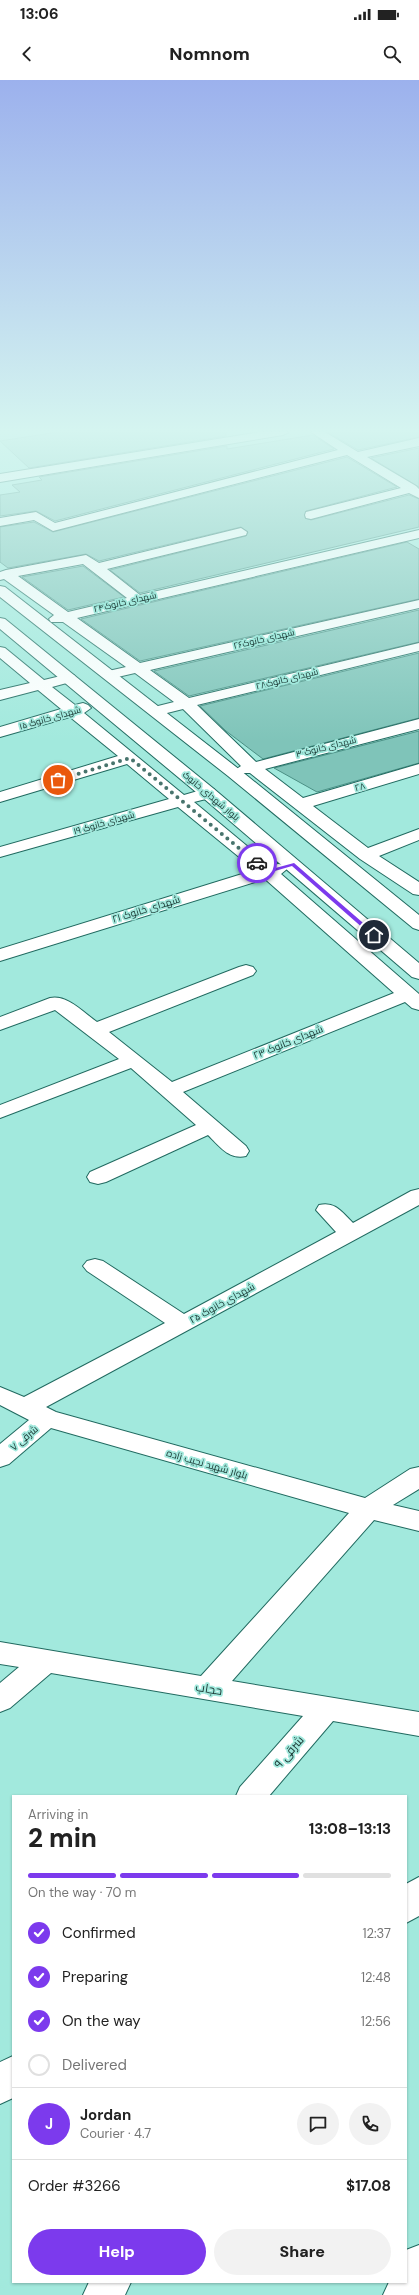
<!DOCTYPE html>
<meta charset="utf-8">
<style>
:root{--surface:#fff;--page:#f2f2f2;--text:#222;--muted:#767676;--line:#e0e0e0;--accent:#7c3aed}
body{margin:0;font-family:"DM Sans",Cairo,sans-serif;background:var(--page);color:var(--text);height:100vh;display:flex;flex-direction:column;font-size:15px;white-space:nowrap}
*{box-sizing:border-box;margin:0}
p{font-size:13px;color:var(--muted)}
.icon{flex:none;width:22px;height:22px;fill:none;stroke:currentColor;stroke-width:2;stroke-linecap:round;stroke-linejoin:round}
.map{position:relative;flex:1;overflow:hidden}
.side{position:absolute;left:12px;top:1715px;width:395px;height:488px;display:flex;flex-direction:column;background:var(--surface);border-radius:0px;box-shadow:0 1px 3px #0004}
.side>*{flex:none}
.pin{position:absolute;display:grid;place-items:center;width:34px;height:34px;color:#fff;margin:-17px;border:2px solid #fff;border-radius:50%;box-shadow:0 1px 4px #0007}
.courier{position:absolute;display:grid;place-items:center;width:40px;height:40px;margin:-20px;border:3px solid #7c3aed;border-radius:50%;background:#fff;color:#222;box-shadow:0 1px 5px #0007}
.head em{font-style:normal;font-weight:800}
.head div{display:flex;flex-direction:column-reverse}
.head{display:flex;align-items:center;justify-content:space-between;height:68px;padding:0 16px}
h1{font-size:26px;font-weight:800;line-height:30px}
.bar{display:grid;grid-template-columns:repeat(4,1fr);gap:6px 4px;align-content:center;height:48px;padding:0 16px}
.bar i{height:5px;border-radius:3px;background:var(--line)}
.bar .active{background:var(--accent)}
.bar p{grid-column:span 4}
.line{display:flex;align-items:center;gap:10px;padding:0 16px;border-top:1px solid var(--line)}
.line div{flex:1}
.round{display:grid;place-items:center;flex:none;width:42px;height:42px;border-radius:21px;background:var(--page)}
ol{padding:0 16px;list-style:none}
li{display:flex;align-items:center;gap:12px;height:44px}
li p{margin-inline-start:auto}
li .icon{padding:4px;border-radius:50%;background:var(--accent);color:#fff;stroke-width:4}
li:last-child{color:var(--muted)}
li i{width:22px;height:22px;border:2px solid var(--line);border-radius:50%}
.action{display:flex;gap:8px;margin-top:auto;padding:8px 16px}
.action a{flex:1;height:46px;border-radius:24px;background:var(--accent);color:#fff;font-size:16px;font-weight:800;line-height:46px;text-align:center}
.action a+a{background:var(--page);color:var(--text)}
.status{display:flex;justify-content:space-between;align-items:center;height:28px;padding:0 20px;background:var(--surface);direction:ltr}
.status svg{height:11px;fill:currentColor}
header{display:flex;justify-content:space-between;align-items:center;height:52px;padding:0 16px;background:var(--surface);font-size:18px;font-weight:800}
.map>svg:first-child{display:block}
.building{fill:#7fc4b9;stroke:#4b9085}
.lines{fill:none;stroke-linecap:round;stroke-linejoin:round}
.minor-casing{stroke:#216a60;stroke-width:2}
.major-casing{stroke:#216a60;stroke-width:2}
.minor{fill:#fff;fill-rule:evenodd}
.major{fill:#fff;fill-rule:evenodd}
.route{fill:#7c3aed}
.done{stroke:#48746d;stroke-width:4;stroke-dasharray:0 7.2}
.labels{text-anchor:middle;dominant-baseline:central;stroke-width:3.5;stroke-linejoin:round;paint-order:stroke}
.far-street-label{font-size:9px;fill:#183531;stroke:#a2e9dd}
.street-label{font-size:10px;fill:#183531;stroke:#a2e9dd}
.near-street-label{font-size:12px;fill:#183531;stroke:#a2e9dd}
</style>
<div class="status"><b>13:06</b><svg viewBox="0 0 49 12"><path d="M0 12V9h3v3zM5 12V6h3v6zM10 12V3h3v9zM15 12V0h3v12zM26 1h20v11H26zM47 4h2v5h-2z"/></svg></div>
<header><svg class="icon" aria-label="back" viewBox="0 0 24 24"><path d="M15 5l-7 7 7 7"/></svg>Nomnom<svg class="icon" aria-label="search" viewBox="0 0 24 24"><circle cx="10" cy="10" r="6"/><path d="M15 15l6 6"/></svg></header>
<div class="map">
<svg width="419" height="2215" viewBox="0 0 419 2215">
<rect width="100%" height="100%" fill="#a2e9dd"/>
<g class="building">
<path d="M58,352h168v4l-197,32 -29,-27z"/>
<path d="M332,352h87v5l-61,13 -29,-17z"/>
<path d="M313,355l21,14 -279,72 -19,-10 -36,5v-21l20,-3 -8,-7 30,-5 -3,-3 188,-31v3z"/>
<path d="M419,368v39l-48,-29z"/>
<path d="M347,377l50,30 -91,24 -1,7 6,2 98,-25 10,4v28l-279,66 -30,-23 136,-34 2,-4 -7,-5 -142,34 -13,-7 -78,14 -8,-6v-35l34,-5 19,10z"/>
<path d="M407,462l12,7v50l-279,62 -59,-42z"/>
<path d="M83,486l41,31 -56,13 -46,-33z"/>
<path d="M419,530v32l-230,54 -35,-25z"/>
<path d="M419,573v65l-156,41 -37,-28 -26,-25z"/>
<path d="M419,651v32l-102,29 -43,-24z"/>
</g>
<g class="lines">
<g class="minor-casing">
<g id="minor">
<path d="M311,352h14l33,20 61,-14v8l-52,11 49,29 3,3v9l-10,-5 -98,26 -5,-1 -1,-3 1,-3 95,-24 -54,-33 -294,76 -19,-11 -34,6v-8l36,-6 19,11 283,-73z"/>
<path d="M241,448l6,4 -1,3 -139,34 33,26 279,-65v8l-342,80 63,45 279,-63v8l-269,62 39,28 230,-55v8l-222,54 59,57 163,-43v10l-154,40 38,29 116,-34v10l-106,32 55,42 51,-19v11l-40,16 40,26v13l-6,-1 -53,-35 -110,-86h-13l-2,-3 6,-4 -58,-57 -28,7 -5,-2 -3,-3 3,-3 24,-6 -39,-29 -26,6 -5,-1 -2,-3 2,-3 22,-5 -63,-45h-12l-2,-3 5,-4 -50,-36 -4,1v-8l6,-2 80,-15 13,8zM83,484l44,34 -59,14 -50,-36z"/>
<path d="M0,567l5,1 39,32 25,-6 5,1 2,3 -2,3 -22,6 23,18 8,-2 5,2 3,3 -7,5 100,82 24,-7 6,1 2,4 -2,4 -20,5 77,64 7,-2 6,1 3,4 -6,5 138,120v16l-7,-2 -7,-6 -222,90 63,54 3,5 -3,5c-17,4 -27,-10 -38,-21l-102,47 -8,2 -8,-2 -3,-5 3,-5 106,-47 -65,-57 -131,50v-13l119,-46 -64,-49 -55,20v-13l50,-19c17,-4 34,15 47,24l142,-55 7,-2 7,2 3,4 -3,4 -144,57 63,50 222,-89 -129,-114 -265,82v-12l255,-79 -77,-63 -178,50v-10l169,-48 -42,-35 -127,38v-10l118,-36 -48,-39 -70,20v-10l61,-18 -23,-19 -38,10v-10l30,-7 -30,-25z"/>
<path d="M419,1109v16l-373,202 10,5 309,86 45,-29 9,-2v22l-26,16 26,6v20l-45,-11 -142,161 187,31v24l-86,-15 -64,75h-33l4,-9 63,-71 -252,-43 -41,35 -10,4v-29l19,-16 -19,-3v-22l201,34 148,-163 -298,-85 -42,36 -9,3v-23l29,-24 -29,-15v-18l24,10 141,-74 -78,-52 -4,-5 4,-5 8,-2 8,2 81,53 152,-82 -20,-22 3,-5c16,-4 23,7 34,18l58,-32z"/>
<path d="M419,1797v39l-13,7v-39z"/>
<path d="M13,1976v42l-13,6v-42z"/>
<path d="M419,2165v50h-36l6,-13h17v-32z"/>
<path d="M89,2202h42l-6,13h-42z"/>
</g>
</g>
<g class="major-casing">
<g id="major">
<path d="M260,352h29l-6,3 -283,47v-8z"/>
<path d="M0,506l5,1 235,183 179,145v15l-6,-2 -185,-152 -228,-179z"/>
<path d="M0,538l5,1 209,170 205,174v16l-7,-2 -210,-180 -202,-168z"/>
</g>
</g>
<use href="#minor" class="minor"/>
<use href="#major" class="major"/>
</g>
<linearGradient id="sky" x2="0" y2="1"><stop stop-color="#9cb1ed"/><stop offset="0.53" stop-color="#d5f5f0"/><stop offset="1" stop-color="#d5f5f0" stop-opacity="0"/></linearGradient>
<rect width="419" height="662" fill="url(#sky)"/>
<path class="route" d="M255,782h3l10,8 26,-7 83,72 -5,1 -80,-70 -24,7 -13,-9z"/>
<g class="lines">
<path class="done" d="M58,700l72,-22 127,105"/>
</g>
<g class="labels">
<g class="far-street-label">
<text transform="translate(125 522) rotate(-13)">شهدای خانوک۲۴</text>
<text transform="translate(264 559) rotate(-13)">شهدای خانوک۲۶</text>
<text transform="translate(287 599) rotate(-14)">شهدای خانوک۲۸</text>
<text transform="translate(50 638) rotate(-16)">شهدای خانوک ۱۵</text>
<text transform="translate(326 667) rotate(-14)">شهدای خانوک۳۰</text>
<text transform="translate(360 707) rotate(-16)">۲۸</text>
<text transform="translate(211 716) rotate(40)">بلوار شهدای خانوک</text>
<text transform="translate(104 743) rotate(-16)">شهدای خانوک ۱۹</text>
</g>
<g class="street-label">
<text transform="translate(146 829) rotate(-17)">شهدای خانوک ۲۱</text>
<text transform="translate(288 962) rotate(-22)">شهدای خانوک ۲۳</text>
<text transform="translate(222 1223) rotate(-29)">شهدای خانوک ۲۵</text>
<text transform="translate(24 1358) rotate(-40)">شرقی ۷</text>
<text transform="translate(207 1384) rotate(16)">بلوار شهید نجیب زاده</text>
</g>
<g class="near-street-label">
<text transform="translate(209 1609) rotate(9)">حجاب</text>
<text transform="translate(289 1672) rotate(-49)">شرقی ۹</text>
</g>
</g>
</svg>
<div class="pin" style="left:58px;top:700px;background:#ea580c"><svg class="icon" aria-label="bag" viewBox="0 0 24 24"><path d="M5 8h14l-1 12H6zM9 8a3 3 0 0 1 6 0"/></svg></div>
<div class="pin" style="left:374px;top:855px;background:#1f2937"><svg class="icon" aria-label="home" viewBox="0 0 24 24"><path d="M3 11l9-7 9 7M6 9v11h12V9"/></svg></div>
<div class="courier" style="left:257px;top:783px"><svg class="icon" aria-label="car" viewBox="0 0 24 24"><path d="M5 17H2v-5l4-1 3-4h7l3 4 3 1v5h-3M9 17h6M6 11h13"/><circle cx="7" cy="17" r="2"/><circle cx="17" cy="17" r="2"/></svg></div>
<section class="side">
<div class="head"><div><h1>2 min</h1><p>Arriving in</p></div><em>13:08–13:13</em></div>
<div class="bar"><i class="active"></i><i class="active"></i><i class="active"></i><i></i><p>On the way · 70 m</p></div>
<ol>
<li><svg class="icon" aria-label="check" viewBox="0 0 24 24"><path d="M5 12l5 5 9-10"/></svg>Confirmed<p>12:37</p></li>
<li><svg class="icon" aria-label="check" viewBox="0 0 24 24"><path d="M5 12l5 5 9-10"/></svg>Preparing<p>12:48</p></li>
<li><svg class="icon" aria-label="check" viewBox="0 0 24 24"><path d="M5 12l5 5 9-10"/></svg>On the way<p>12:56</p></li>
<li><i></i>Delivered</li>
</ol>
<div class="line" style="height:72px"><b class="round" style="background:var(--accent);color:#fff">J</b><div><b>Jordan</b><p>Courier · 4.7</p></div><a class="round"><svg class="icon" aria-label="chat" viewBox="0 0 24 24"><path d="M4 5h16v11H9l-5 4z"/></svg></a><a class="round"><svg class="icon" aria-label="phone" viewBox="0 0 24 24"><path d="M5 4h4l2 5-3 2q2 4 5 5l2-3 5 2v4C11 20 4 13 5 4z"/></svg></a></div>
<div class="line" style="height:52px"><div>Order #3266</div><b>$17.08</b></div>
<div class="action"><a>Help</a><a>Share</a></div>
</section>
</div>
